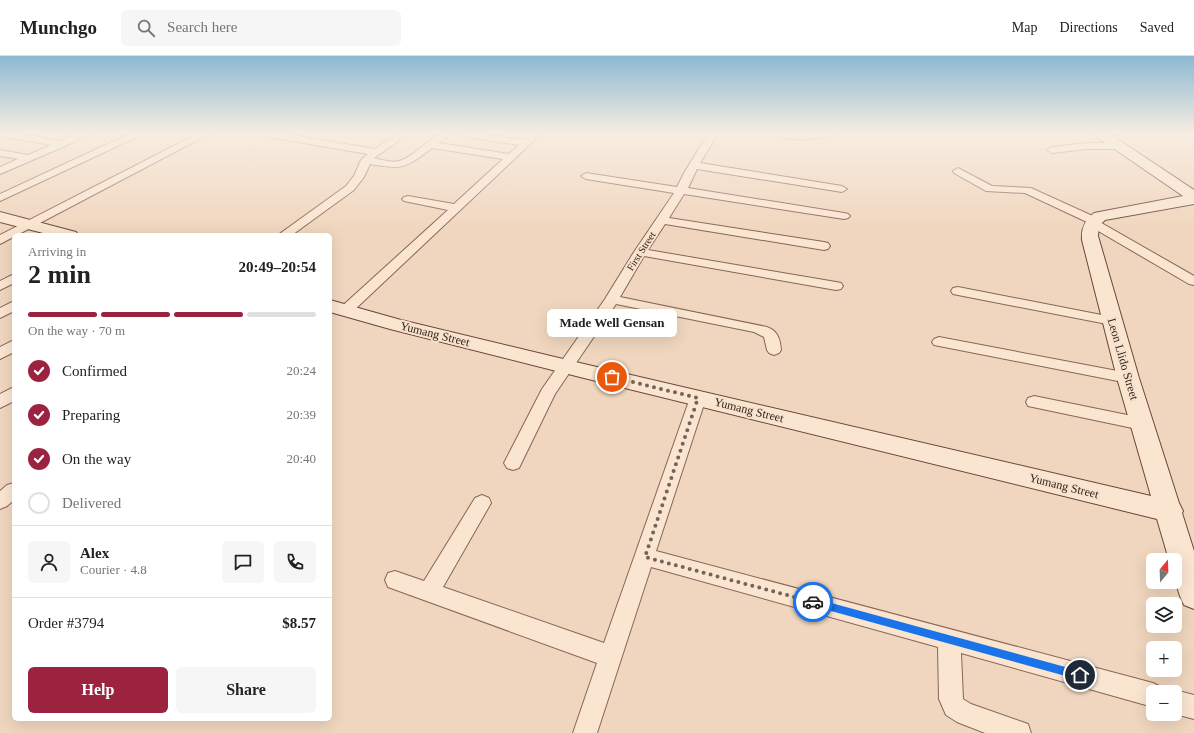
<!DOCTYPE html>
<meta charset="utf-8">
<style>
:root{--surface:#fff;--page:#f6f6f6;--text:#222;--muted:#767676;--line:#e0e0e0;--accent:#9b233f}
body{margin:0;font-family:"Times New Roman",serif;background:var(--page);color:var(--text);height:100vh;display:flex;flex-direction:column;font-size:15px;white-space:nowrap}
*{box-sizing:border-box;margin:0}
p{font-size:13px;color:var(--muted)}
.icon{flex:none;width:22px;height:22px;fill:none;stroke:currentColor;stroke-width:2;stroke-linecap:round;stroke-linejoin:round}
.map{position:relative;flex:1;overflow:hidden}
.drawer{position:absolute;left:12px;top:177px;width:320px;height:488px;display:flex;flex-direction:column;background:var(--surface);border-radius:6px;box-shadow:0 4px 16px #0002}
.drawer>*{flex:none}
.needle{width:26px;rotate:19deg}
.tools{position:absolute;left:1146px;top:497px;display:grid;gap:8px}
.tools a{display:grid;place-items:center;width:36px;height:36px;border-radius:6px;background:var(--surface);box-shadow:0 4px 16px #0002;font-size:20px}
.pin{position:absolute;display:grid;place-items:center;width:34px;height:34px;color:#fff;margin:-17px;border:2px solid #fff;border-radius:50%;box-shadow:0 1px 4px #0007}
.courier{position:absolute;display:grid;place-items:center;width:40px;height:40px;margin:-20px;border:3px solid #1a73e8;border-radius:50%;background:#fff;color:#222;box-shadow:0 1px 5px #0007}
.bubble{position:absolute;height:28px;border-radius:6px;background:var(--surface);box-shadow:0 4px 16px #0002;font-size:13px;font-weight:700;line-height:28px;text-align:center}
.overview em{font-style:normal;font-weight:700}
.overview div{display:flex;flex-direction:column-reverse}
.overview{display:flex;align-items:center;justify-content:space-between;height:68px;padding:0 16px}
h1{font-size:26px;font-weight:700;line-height:30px}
.bar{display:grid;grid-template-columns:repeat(4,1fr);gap:6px 4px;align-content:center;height:48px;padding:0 16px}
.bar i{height:5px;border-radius:3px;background:var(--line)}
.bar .on{background:var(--accent)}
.bar p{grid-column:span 4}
.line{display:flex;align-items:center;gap:10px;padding:0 16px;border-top:1px solid var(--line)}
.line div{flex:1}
.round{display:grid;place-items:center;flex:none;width:42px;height:42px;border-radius:6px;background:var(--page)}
ol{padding:0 16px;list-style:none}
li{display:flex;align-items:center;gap:12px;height:44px}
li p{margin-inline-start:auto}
li .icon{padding:4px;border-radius:50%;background:var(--accent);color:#fff;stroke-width:4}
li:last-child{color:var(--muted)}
li i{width:22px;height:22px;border:2px solid var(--line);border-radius:50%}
.cta{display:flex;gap:8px;margin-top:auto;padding:8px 16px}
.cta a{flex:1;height:46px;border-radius:6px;background:var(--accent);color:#fff;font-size:16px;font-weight:700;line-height:46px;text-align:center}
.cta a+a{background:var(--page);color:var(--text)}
header{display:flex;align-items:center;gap:24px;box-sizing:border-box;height:56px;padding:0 20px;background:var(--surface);border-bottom:1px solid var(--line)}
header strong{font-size:19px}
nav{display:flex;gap:22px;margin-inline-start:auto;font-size:14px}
.search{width:280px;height:36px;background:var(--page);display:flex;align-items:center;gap:10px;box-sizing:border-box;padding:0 14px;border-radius:6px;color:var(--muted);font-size:15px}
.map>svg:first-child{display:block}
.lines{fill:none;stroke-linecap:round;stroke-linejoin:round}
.street-casing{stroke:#896556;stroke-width:2}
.secondary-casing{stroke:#6a4739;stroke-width:2}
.street{fill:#fae5d1;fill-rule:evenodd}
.secondary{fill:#fae5d1;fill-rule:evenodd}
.route{fill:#1a73e8}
.done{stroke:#786254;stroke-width:4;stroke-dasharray:0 7.2}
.labels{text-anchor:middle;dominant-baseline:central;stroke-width:4;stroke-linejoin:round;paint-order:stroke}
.far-street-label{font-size:10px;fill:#37231b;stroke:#f7e2ce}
.street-label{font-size:12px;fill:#37231b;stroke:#f7e2ce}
</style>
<header>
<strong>Munchgo</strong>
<div class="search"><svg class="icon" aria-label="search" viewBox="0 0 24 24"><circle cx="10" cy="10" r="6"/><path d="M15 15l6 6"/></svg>Search here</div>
<nav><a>Map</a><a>Directions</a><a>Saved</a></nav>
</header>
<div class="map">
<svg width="1194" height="677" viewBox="0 0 1194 677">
<rect width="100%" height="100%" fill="#f0d6be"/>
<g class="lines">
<g class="street-casing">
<g id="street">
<path d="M0,78h20l40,7 16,-7h13l-24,12 -65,28v-7l18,-8 -18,-3v-6l28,5 23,-10 -46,-8z"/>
<path d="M129,78h12l-2,2 -139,65v-7z"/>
<path d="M197,78h12l-209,110v-9z"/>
<path d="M264,78h21l90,15 22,-15h11l-34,24c9,2 20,6 28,2 18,-7 28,-27 49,-26l-12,9 70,11 10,-9 -53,-8 -5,-3h23l40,6 7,-6h10l-191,180 -5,1 -5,-1 -2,-3 2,-3 108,-98 -44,-9 -2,-2 2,-2 4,-1 46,8 49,-45 -71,-11c-27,20 -27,22 -62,16l-6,13 -10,13 -62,45h-14l68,-49 8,-10 7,-16 7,-6 -99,-17z"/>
<path d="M708,78h10l-18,29 142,23 5,3 -5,3 -145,-23 -9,19 156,25 4,1 2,2 -2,2 -4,1 -160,-25 -15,24 155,24 4,1 2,3 -2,3 -4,1 -159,-26 -17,26 188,32 5,1 2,3 -2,3 -5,1 -192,-34 -24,41 147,30c11,4 13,12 14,23l-2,3 -5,2 -5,-2 -2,-3 -3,-13 -10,-5 -138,-28 -61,90 -36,74 -6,2 -6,-2 -3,-5 38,-74 63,-90 29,-47 40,-59 -88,-14 -5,-3 5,-3 91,14 7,-14z"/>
<path d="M777,78h56l-2,2c-11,3 -46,6 -54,-2z"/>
<path d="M1087,87h31l5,3 -5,3h-31l-35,4 -5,-3 5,-3z"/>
<path d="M958,112l34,18 39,2 66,30 2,2 -1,1 96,55v9l-5,-1 -101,-59 -1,-3 -62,-29 -39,-2 -32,-18 -1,-2z"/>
<path d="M14,218v9l-14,7v-9z"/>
<path d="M958,231l154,30 5,1 2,3 -2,3 -5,1 -159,-31 -2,-3 2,-3z"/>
<path d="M14,245v10l-14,7v-10z"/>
<path d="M939,281l189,36 6,1 2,4 -2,4 -6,1 -194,-38 -2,-3 2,-3z"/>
<path d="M14,284v12l-14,7v-12z"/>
<path d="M14,331v14l-14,7v-14z"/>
<path d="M698,336l6,2 2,4 -50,153 497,132 8,4 3,5h-11v15l-192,-54 2,46 8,5 57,20 3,9h-46l-28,-11 -11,-7 -7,-16 -1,-52 -287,-80 -54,166h-24l24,-70 -209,-76 -3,-7 3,-7 7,-2 29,10 51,-83 7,-3 7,3 2,5 -48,84 161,56 86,-245 2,-4z"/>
<path d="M1034,340l108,22 6,2 2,4 -2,4 -6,2 -114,-24 -2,-4 2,-4z"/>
<path d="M14,427v17l-7,6 -7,3v-18l7,-6z"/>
<path d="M1175,634l19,5v24l-19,-5v-22h-5z"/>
</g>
</g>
<g class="secondary-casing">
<g id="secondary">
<path d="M1096,78h14l84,56v14l-89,16 -6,6 -1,10 41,142 40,125 4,8 -1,2 12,38v58l-10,-4c-8,-16 -9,-27 -9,-45h-6l-12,-41 -573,-141 -194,-49 -60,-17v-12l71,20 183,44 567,132 -34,-118 -35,-138c-1,-12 3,-20 12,-27l89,-17 -86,-59z"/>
<path d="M0,156l76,20 2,3h-27l-51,-13z"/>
</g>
</g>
<use href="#street" class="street"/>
<use href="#secondary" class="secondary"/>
</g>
<linearGradient id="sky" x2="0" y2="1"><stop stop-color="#8cb9d2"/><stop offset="0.45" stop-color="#f8ede2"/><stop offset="1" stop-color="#f8ede2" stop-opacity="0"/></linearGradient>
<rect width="1194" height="173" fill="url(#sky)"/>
<path class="route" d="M813,542l267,73 3,1 2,3 -2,4 -3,1 -267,-74 -3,-1 -1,-3 1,-3z"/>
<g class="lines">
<path class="done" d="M612,321l86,21 -53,159 168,45"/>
</g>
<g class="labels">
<g class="far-street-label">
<text transform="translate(641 195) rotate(-57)">First Street</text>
</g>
<g class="street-label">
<text transform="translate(435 278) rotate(14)">Yumang Street</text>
<text transform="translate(1123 303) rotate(74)">Leon Llido Street</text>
<text transform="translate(749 354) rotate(14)">Yumang Street</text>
<text transform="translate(1064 430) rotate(14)">Yumang Street</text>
</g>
</g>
</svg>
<div class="tools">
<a><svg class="needle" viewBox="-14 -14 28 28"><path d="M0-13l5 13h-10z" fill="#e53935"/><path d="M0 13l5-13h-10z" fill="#767676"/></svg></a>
<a><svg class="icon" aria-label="layers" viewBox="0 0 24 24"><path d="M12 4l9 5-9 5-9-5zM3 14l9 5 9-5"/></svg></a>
<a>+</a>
<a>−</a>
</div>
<div class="pin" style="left:612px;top:321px;background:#ea580c"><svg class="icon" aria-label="bag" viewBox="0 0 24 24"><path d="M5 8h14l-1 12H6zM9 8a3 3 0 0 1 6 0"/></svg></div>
<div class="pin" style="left:1080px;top:619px;background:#1f2937"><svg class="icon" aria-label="home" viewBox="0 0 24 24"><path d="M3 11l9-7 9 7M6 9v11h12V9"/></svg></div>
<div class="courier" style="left:813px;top:546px"><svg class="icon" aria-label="car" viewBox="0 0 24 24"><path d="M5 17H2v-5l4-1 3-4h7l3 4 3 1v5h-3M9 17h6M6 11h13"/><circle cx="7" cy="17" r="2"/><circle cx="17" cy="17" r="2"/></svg></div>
<div class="bubble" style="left:547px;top:253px;width:130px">Made Well Gensan</div>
<section class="drawer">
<div class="overview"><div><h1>2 min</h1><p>Arriving in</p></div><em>20:49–20:54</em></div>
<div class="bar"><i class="on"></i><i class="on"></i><i class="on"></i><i></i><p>On the way · 70 m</p></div>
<ol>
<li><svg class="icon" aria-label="check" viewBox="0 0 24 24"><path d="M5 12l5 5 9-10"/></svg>Confirmed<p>20:24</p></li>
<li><svg class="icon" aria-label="check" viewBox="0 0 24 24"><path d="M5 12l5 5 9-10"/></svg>Preparing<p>20:39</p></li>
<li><svg class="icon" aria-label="check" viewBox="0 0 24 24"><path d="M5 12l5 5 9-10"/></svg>On the way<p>20:40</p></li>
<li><i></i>Delivered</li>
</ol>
<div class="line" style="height:72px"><a class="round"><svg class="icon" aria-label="person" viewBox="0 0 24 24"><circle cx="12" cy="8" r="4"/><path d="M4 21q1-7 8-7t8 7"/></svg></a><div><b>Alex</b><p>Courier · 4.8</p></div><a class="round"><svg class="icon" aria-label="chat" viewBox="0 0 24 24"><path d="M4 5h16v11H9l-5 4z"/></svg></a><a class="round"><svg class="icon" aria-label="phone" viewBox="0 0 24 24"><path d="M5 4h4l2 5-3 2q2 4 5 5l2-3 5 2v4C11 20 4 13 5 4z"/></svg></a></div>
<div class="line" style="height:52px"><div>Order #3794</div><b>$8.57</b></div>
<div class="cta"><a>Help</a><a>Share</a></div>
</section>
</div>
